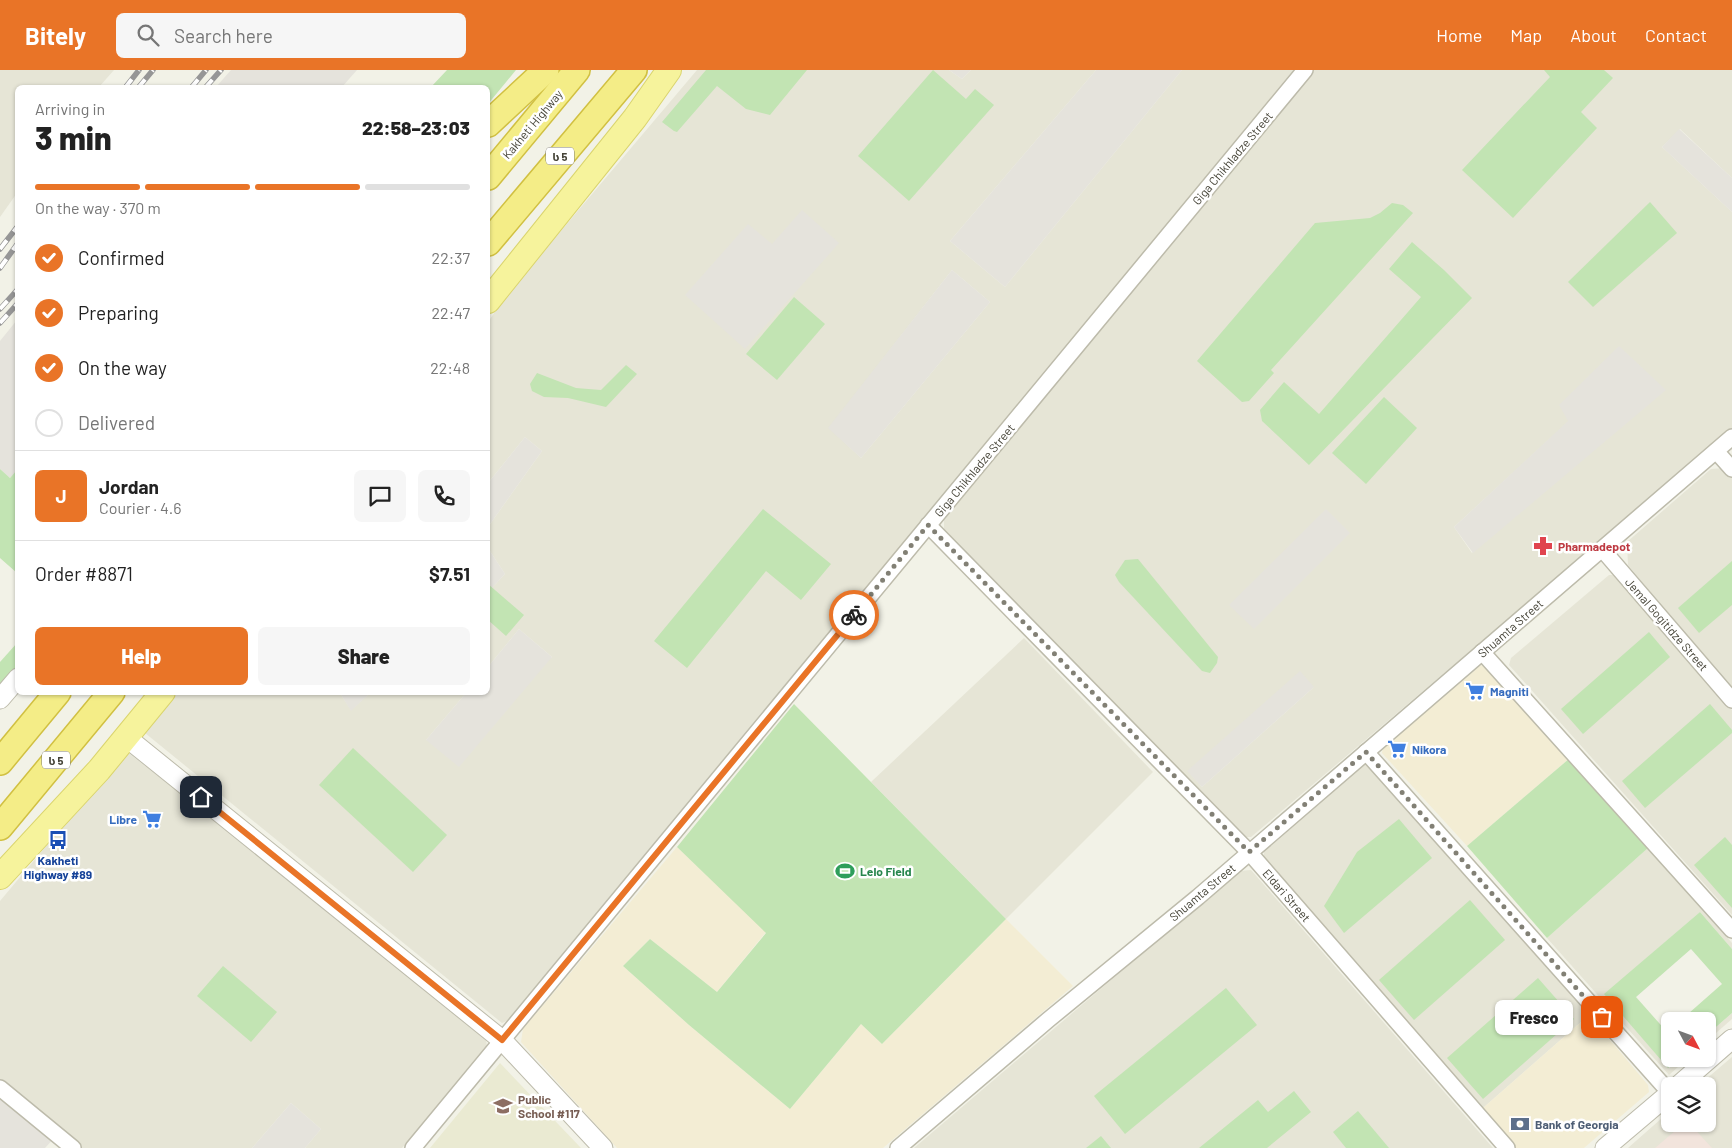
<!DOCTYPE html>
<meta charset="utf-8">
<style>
:root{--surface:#fff;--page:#f6f6f6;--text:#222;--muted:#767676;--line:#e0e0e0;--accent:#e97427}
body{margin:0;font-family:Barlow,"Noto Sans Georgian",sans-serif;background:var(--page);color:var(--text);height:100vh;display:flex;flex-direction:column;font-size:19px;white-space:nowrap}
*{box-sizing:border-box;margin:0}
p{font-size:16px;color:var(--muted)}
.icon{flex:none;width:28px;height:28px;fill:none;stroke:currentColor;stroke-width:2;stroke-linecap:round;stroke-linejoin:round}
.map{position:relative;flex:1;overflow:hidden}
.sheet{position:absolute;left:15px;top:15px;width:475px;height:610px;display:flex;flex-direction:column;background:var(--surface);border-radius:8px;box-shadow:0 1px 4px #0004}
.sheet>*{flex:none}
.needle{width:32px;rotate:131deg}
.fabs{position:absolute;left:1661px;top:942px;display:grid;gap:10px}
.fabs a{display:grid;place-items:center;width:55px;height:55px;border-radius:8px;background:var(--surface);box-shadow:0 1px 4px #0004;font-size:25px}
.pin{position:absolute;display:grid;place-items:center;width:42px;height:42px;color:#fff;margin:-21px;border-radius:10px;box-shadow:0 2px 8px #0006}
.courier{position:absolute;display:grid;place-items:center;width:50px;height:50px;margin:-25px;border:4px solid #e97427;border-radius:50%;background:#fff;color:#222;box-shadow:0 1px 6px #0007}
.bubble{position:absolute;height:35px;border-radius:8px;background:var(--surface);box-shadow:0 1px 4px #0004;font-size:16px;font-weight:800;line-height:35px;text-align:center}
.head em{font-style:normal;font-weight:800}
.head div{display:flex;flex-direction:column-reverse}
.head{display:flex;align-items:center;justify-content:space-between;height:85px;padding:0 20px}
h1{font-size:32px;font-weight:800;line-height:38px}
.bar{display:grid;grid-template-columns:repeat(4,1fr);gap:8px 5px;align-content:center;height:60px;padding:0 20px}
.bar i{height:6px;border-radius:4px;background:var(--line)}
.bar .selected{background:var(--accent)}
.bar p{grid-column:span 4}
.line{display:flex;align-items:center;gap:12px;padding:0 20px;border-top:1px solid var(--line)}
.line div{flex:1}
.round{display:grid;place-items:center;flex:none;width:52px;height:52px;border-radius:8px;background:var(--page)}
ol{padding:0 20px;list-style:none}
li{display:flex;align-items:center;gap:15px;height:55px}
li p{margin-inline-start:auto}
li .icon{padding:5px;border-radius:50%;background:var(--accent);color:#fff;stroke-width:4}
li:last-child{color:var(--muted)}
li i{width:28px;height:28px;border:2px solid var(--line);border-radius:50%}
.action{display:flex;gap:10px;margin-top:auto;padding:10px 20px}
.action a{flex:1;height:58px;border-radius:8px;background:var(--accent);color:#fff;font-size:20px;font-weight:800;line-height:58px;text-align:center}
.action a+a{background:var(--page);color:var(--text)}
header{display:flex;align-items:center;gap:30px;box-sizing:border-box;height:70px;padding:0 25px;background:var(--accent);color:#fff}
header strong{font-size:24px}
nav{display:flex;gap:28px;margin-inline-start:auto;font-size:18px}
.search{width:350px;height:45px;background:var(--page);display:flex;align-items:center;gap:12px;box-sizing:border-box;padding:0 18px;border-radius:8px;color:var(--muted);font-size:19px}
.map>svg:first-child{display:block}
.residential{fill:#e6e5d6;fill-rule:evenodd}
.commercial{fill:#f3edd4}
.industrial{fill:#e5e3dc}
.education{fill:#eaead2}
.medical{fill:#f2e4dc}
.green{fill:#c2e4b3}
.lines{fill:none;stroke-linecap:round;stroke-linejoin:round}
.minor-casing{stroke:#bdbbab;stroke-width:18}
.tertiary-casing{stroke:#bdbbab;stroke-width:21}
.primary-casing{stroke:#dad46d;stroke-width:26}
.trunk-casing{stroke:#d1c042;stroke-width:28}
.minor{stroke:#fff;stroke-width:15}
.tertiary{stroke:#fff;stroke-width:19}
.primary{stroke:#f6f39c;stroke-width:24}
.trunk{stroke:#f4ed87;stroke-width:25}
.rail-casing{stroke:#969696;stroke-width:5.5}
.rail{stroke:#fff;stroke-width:4;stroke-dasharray:11;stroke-linecap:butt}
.done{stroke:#828075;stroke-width:5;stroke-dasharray:0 9}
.route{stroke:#e97427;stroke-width:6}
.labels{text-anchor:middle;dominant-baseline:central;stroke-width:5;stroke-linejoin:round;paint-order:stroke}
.shield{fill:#fff;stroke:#7d7b73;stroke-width:1}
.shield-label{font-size:11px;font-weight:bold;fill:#454337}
.street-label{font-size:12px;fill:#454337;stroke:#fff}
.health-label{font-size:12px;font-weight:bold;fill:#be3a42;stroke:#fff;text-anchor:start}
.shop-label{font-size:12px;font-weight:bold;fill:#366cbe;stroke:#fff;text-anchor:start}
.transit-label{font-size:12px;font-weight:bold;fill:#164399;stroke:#fff}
.leisure-label{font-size:12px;font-weight:bold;fill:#27864d;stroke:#fff;text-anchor:start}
.education-label{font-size:12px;font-weight:bold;fill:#785e54;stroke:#fff;text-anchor:start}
.service-label{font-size:12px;font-weight:bold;fill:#4e5e75;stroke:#fff;text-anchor:start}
</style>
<header>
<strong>Bitely</strong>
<div class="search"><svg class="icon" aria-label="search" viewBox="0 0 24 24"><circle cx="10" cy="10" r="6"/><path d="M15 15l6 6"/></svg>Search here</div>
<nav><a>Home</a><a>Map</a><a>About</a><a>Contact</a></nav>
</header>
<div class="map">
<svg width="1732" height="1078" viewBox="0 0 1732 1078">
<rect width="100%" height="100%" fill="#f2f2e7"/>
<g class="residential">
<path d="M0,0h114l-15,17 -81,1 -1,105 -17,24z"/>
<path d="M697,0h252l13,9 9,-9h125l-146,171 55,46 177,-217h113l-781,948 -12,5 -357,-290 33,-40h162l11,17 19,-17h96l-40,47 126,-83 -33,-28 -31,38v-75l17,-18 -17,-26v-21l54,-76 -17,-14 -37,46v-161l17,-25zM952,200l38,32 -129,156 -32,-30z"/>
<path d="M1313,0h419v108l-52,-49 -18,18 70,65v217l-481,408h-8l-299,-306v-11zM1569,351l-97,132 -18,-26zM1314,617l-112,100 -14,-16z"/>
<path d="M1724,398l8,9v214l-104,-126 -1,-23 84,-73z"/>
<path d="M1609,505h6l117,135v205l-223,-250 2,-7z"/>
<path d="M1024,568l129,134 -147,147 -135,-137z"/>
<path d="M126,681l359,281 2,15 -85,101h-97l16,-19 -30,-26 -39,45h-170l-82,-66v-181z"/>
<path d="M1368,691l221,254 -106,93 -219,-249v-8z"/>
<path d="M1648,778l84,95v6l-32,-37 -95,82 64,74 10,-9h8l-18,16 -122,-137z"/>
<path d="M1251,800l242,278h-579l325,-277z"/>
<path d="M1732,943v6l-24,21v-6z"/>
<path d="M1732,987v91h-104l42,-37v13h38v-38h-10z"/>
</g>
<g class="commercial">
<path d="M1481,595l12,7 77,86 -103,88 -85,-93 1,-5z"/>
<path d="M677,777l89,85 -49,60 -67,-53 -27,27 66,59 101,84 71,-85 21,20 124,-125 67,67 -190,162h-266l-96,-106 2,-13z"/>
<path d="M1589,945l59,70 1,7 -65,56h-68l-33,-40z"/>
</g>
<g class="industrial">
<path d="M231,0h126l-15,17h-126z"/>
<path d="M949,0h22l-9,9z"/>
<path d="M1096,0h86l-177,217 -55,-46z"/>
<path d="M1679,59l53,49v34l-70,-65z"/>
<path d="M802,140l37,33 -94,106 -60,-54 63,-71 24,20z"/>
<path d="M952,200l38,32 -129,156 -33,-30z"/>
<path d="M17,250l1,150 -8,8 -10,-9v-128z"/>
<path d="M1619,276l47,44 -193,163 -19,-26 114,-106 -9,-16z"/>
<path d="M525,367l17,14 -54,76v-44z"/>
<path d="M1326,439l24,24 -96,96 -25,-24z"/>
<path d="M488,478l17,26 -17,18z"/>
<path d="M519,559l33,28 -93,110 -33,-27 40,-47 22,-1v-25z"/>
<path d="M1300,601l14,16 -112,100 -15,-16z"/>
<path d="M340,623h30l-19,18z"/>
<path d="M0,1023l55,44 -10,11h-45z"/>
<path d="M291,1033l30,26 -16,19h-53z"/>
</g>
<path class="education" d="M500,993l81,85h-151z"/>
<path class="medical" d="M1683,1054h7l22,24h-57z"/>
<g class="green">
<path d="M447,0h69l-28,34v-16l-57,-1z"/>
<path d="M706,0h101l-37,45 -24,-6 -29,-23 -40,46 -3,-1 -12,-9z"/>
<path d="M933,0l33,29 9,-10 19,16 -85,96 -51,-45z"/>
<path d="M1544,0h60l9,8 -32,34 16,16 -84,90 -51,-48 88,-93z"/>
<path d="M1650,132l27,31 -84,74 -25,-25z"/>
<path d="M1392,133l11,2 10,8 -142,157 3,3 -25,28 -7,1 -45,-41 118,-138 55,-5 10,-5z"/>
<path d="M1412,172l32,28 28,28 -163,167 -47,-44 -2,-11 24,-28 35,32 102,-117 -32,-28z"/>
<path d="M794,227l31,27 -48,56 -31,-26z"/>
<path d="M626,295l11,9 -31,33 -38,-9 -24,-1 -12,-6 -2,-7 7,-11 39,15 25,2z"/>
<path d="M1384,327l33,31 -51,56 -34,-31z"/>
<path d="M0,399l10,9 7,-8v103l-17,-15z"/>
<path d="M763,439l68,55 -30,36 -35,-29 -79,97 -33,-27z"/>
<path d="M1138,489l80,98 -1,6 -7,10 -8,-2 -83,-89 -4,-7 10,-15z"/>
<path d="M1732,491v44l-33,28 -21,-25z"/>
<path d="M488,514l36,31 -18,21 -18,-16z"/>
<path d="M1649,562l21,25 -87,77 -22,-25z"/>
<path d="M17,573v23l-17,21v-25z"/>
<path d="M794,634l212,215 -124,125 -21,-20 -71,85 -101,-84 -66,-59 27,-27 67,53 49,-59 -89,-86z"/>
<path d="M1710,634l22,26v3l-87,75 -23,-27z"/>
<path d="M353,678l94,87 -34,37 -94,-87z"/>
<path d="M1570,688l78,90 -101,90 -80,-92z"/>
<path d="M1399,749l33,39 -88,75 -20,-27 33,-54z"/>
<path d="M1725,767l7,8v63l-38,-43z"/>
<path d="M1470,830l35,40 -91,80 -35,-40z"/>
<path d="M1700,842l32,37v64l-24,21v-13h-28l42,-37 -31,-35 -55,48 31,35 3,-2v29h9l-11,9 -64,-74z"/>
<path d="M223,896l54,46 -26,30 -54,-46z"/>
<path d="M1538,908l36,41 -91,80 -36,-41z"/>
<path d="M1226,918l31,37 -132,109 -31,-38z"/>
<path d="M1294,1021l17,21 -44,36h-68l59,-48 10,12z"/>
<path d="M1358,1041l31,37h-43l-13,-16z"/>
<path d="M1101,1066l10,12h-25z"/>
</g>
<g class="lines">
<g class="minor-casing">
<g id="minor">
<path d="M1716,381l16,18"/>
<path d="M928,455l321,327 258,296"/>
<path d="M1602,479l130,151"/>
<path d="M1482,582l250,278"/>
<path d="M1366,682l304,341"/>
<path d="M0,1018l73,60"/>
<path d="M413,1078l892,-1078"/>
<path d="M898,1078l150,-128 150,-123 534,-460"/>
</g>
</g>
<g class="tertiary-casing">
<g id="tertiary">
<path d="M0,629l18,-21"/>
<path d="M126,667l376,303 101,108"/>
<path d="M1678,1016l54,-47"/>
<path d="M1605,1078l65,-55"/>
</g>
</g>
<g class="primary-casing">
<g id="primary">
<path d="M488,231l147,-183 34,-48"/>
<path d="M0,807l99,-107 64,-78"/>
</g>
</g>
<g class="trunk-casing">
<g id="trunk">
<path d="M488,54l58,-54"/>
<path d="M488,107l89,-107"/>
<path d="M488,173l146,-173"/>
<path d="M0,692l58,-70"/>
<path d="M0,757l112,-135"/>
</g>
</g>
<use href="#minor" class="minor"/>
<use href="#tertiary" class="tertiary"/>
<use href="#primary" class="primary"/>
<use href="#trunk" class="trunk"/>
<g class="rail-casing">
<g id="rail">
<path d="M125,18l14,-18"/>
<path d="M138,18l15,-18"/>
<path d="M191,18l15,-18"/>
<path d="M205,18l16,-18"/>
<path d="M0,179l18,-23"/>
<path d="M0,198l18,-25"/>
<path d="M0,239l18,-20"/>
<path d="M0,253l18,-20"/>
</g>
</g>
<use href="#rail" class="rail"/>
</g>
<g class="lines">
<path class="done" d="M854,545l74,-90 321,327 117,-100 236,265"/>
<path class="route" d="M201,727l301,243 352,-425"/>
</g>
<defs>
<g id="pharmacy-bare" transform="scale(1.5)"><path d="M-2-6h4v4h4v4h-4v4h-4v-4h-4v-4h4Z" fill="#e0444e" stroke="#fff" stroke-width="2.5" paint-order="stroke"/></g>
<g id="supermarket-bare" transform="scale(1.5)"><path d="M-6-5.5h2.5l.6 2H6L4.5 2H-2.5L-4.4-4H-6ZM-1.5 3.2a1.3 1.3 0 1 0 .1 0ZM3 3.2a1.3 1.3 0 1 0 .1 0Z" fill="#3f7fe0" stroke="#fff" stroke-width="2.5" paint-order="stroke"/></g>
<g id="bus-bare" transform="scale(1.5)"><path d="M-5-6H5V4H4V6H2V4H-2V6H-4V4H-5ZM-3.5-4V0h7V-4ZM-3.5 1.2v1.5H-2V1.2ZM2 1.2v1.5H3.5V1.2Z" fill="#1a4fb4" stroke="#fff" stroke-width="2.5" paint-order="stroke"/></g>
<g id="stadium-bare" transform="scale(1.5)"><path d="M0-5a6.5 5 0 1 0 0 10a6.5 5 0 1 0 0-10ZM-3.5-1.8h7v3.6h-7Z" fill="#2e9e5b" stroke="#fff" stroke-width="2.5" paint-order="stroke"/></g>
<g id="school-bare" transform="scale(1.5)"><path d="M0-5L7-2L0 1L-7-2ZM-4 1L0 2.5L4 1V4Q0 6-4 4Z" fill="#8d6e63" stroke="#fff" stroke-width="2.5" paint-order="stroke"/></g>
<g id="bank-bare" transform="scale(1.5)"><path d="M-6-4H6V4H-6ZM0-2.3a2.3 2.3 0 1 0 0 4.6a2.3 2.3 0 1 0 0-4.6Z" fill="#5c6f8a" stroke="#fff" stroke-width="2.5" paint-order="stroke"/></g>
</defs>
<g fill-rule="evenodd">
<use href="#pharmacy-bare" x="1543" y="476"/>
<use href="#supermarket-bare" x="1475" y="621"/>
<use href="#supermarket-bare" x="1397" y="679"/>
<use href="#supermarket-bare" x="152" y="749"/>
<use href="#bus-bare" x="58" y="770"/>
<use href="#stadium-bare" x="845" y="801"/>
<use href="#school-bare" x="503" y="1036"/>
<use href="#bank-bare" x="1520" y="1054"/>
</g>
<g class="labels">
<g class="shield">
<rect x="546" y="77.5" width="28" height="17" rx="4"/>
<rect x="42" y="681.5" width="28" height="17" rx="4"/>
</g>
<g class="shield-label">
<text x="560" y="86">ს 5</text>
<text x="56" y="690">ს 5</text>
</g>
<g class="street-label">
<text transform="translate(532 54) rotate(-50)">Kakheti Highway</text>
<text transform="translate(1232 88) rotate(-50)">Giga Chikhladze Street</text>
<text transform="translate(974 400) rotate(-50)">Giga Chikhladze Street</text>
<text transform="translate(1667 554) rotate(49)">Jemal Gogitidze Street</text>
<text transform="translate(1510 558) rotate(-41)">Shuamta Street</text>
<text transform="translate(1202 822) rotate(-40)">Shuamta Street</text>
<text transform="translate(1287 825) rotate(49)">Eldari Street</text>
</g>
<g class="health-label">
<text x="1558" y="476">Pharmadepot</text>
</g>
<g class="shop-label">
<text x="1490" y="621">Magniti</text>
<text x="1412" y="679">Nikora</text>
<text x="137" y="749" text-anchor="end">Libre</text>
</g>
<g class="transit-label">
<text x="58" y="790">Kakheti<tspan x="58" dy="14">Highway #89</tspan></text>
</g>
<g class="leisure-label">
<text x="860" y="801">Lelo Field</text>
</g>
<g class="education-label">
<text x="518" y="1029">Public<tspan x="518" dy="14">School #117</tspan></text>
</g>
<g class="service-label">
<text x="1535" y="1054">Bank of Georgia</text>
</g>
</g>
</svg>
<div class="fabs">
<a><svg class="needle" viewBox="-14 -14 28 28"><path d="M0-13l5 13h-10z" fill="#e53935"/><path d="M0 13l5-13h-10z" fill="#767676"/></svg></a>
<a><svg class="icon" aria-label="layers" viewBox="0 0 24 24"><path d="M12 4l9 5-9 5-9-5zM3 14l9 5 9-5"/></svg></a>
</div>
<div class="pin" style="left:1602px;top:947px;background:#ea580c"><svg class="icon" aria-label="bag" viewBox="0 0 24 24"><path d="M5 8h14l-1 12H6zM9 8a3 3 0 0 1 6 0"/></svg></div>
<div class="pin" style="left:201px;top:727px;background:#1f2937"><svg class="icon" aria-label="home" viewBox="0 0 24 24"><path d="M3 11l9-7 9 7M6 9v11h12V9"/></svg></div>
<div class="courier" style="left:854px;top:545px"><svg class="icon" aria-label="bike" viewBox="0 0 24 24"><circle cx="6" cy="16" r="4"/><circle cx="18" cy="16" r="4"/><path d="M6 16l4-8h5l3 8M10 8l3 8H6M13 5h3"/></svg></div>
<div class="bubble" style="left:1495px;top:930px;width:78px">Fresco</div>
<section class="sheet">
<div class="head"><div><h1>3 min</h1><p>Arriving in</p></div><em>22:58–23:03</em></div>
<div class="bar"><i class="selected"></i><i class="selected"></i><i class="selected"></i><i></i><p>On the way · 370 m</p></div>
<ol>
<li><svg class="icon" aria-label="check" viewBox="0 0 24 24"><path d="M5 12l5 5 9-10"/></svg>Confirmed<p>22:37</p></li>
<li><svg class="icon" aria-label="check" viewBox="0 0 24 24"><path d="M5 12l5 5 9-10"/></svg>Preparing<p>22:47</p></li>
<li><svg class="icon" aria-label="check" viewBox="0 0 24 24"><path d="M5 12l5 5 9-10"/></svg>On the way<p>22:48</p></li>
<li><i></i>Delivered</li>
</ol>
<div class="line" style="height:90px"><b class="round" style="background:var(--accent);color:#fff">J</b><div><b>Jordan</b><p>Courier · 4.6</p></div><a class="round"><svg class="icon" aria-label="chat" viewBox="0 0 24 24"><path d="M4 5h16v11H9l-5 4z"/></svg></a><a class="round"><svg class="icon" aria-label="phone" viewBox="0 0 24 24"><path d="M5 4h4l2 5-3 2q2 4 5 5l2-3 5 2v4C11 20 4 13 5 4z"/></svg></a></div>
<div class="line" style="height:65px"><div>Order #8871</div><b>$7.51</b></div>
<div class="action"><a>Help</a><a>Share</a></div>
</section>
</div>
